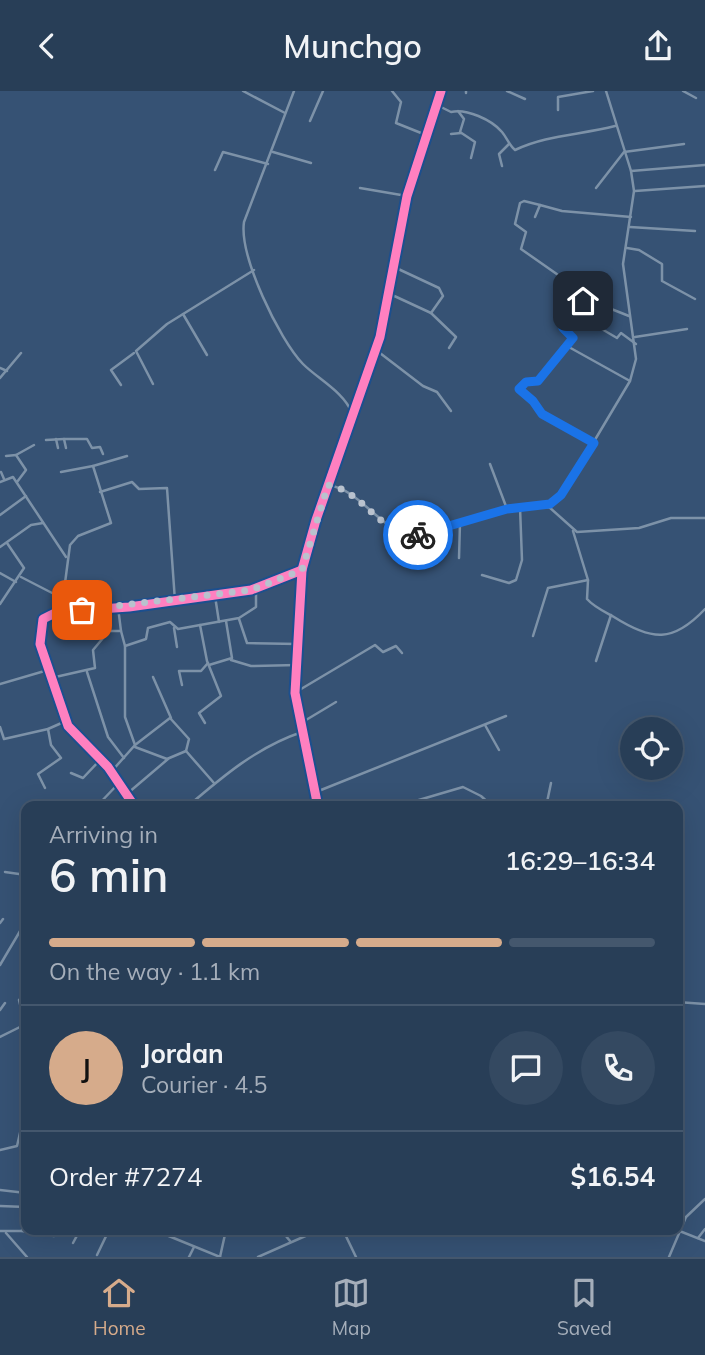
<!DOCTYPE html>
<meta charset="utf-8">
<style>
:root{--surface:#283e57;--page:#344961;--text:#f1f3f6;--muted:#a5aeba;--line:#44576d;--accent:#d6ab8b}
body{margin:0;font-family:Mulish,sans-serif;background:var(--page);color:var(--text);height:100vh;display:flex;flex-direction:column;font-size:26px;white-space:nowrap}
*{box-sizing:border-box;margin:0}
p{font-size:23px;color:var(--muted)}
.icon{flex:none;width:38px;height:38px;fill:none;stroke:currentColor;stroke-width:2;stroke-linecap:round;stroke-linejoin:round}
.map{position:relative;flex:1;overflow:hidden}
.drawer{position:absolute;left:21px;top:710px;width:662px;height:434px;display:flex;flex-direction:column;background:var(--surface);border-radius:14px;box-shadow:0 7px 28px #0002,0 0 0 2px var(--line)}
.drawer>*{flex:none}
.controls{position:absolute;left:620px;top:626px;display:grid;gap:14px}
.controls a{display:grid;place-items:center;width:63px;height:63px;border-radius:50%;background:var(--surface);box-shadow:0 7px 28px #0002,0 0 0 2px var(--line);font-size:35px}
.pin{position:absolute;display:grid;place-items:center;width:60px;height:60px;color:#fff;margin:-30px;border-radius:14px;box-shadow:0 4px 10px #0006}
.courier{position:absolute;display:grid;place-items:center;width:70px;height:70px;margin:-35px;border:5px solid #1a73e8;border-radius:50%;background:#fff;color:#222;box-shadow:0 2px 9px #0007}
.headline em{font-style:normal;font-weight:600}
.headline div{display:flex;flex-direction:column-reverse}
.headline{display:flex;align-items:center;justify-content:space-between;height:119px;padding:0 28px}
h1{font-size:46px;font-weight:600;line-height:52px}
.bar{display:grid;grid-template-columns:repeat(4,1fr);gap:10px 7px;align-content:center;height:84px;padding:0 28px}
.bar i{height:9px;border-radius:5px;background:var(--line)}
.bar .active{background:var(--accent)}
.bar p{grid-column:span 4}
.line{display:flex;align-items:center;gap:18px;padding:0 28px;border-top:2px solid var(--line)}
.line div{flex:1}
.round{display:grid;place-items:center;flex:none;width:74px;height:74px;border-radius:37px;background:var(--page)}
header{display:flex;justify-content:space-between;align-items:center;height:91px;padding:0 28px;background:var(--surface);font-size:32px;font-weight:600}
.tab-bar{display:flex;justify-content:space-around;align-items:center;height:98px;border-top:2px solid var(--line);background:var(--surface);font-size:19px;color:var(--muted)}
.tab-bar a{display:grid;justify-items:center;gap:4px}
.tab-bar .active{color:var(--accent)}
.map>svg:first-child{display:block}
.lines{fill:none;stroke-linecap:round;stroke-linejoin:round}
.street{stroke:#7d92a8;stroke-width:2.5}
.cycleway-casing{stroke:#1b4f8f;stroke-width:13}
.cycleway{stroke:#ff80c0;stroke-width:9}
.done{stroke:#b9c2ce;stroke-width:7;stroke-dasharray:0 12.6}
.route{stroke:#1a73e8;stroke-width:9}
</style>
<header><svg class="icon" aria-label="back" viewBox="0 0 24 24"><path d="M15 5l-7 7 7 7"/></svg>Munchgo<svg class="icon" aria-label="share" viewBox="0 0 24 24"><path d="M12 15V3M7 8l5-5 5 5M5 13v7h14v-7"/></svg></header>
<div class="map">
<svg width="705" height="1166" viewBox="0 0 705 1166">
<rect width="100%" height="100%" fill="#365274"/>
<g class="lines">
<g class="street">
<path d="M243,0l42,22"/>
<path d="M294,0l-50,131c-5,34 35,117 59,142 15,15 41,28 49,49"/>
<path d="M392,0l9,11 -5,21 30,12"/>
<path d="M507,0l18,8"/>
<path d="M683,0l13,7"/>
<path d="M466,2v-2"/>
<path d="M437,14l14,7c15,-4 41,8 51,20 5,6 7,13 13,18 31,-15 65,-15 100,-24"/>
<path d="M558,19v-13l35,-6"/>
<path d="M458,20l6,8 -4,13 15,10 -4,16"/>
<path d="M310,30l13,-30"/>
<path d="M451,43l10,-1"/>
<path d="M273,61l38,11"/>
<path d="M502,75l-3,-12 10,-10"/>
<path d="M215,79l8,-18 45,12"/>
<path d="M631,80l74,-6"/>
<path d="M360,97l47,8"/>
<path d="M596,97l28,-36 60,-8"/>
<path d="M635,100l70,-5"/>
<path d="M540,114l-16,-4 -4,2 -5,21 11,8 -5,17 60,42 5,8 43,17"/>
<path d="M535,126l5,-12 22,6 69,6"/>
<path d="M630,136l65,4"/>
<path d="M627,157l12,2 23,14v17l33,18"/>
<path d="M390,203l41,19 12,-17 -4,-8 -45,-21"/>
<path d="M586,208l-23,29 10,8 -6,10 63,35"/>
<path d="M431,222l25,24 -7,11"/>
<path d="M183,223l24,41"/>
<path d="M600,237l17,10 4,-5 15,11"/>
<path d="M635,246l52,-8"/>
<path d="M567,255l-29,35 -12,1 -7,7 23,25 52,29"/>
<path d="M376,259l47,36 14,6 14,19"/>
<path d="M0,277l7,3"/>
<path d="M0,287l21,-25"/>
<path d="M153,293l-17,-33 31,-27 87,-54"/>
<path d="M121,294l-10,-15 23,-17"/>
<path d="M56,348l2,9"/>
<path d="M46,349l18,-1"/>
<path d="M66,357l-2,-9h23l5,9 8,-1 3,7"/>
<path d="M6,365l10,-1"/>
<path d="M490,373l17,45"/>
<path d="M1,381l3,7"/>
<path d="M61,381l32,-6"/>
<path d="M0,391l13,-5 53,80"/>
<path d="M17,391l9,-12 -10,-15 18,-10"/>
<path d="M328,394c34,5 51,46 85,50l94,-26 42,-2 28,25 62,-4 32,-10h34"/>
<path d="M100,401l32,-10 7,7 28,-1 8,113"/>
<path d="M544,415l17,-11 13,-20 56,-94 6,-22 -13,-95 11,-73 -3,-20 -25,-80"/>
<path d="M0,424l26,-19"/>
<path d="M573,440l15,49 -1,19c7,8 18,13 27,18 38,24 59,26 91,-8"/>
<path d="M0,456l31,-22 12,-2"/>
<path d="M459,467l1,-35"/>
<path d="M0,482l16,9"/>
<path d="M482,484l27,8 7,-3 6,-20 -2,-53"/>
<path d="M21,486l35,18 13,15"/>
<path d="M215,505l4,26"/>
<path d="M0,513l24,-36 -17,-25"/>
<path d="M118,516l3,24"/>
<path d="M88,519l-23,-27 5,-38 8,-9 33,-13 -18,-57 34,-10"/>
<path d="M239,528l8,24 51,1"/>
<path d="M200,534l7,36 14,35 -22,17 6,10"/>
<path d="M174,537l3,19"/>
<path d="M533,545l15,-48 40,-8"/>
<path d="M231,569l20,6 46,-1"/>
<path d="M596,570l15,-46"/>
<path d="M209,574l23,-7 -6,-37"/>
<path d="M87,581l21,65 16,21"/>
<path d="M153,586l18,41"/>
<path d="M51,587l44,-10 -2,-18 16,-19h12l4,15"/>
<path d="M0,593l48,-14"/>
<path d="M182,594l-3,-14h22l7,-8"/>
<path d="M296,601l79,-47 8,7 13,-6 6,7"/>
<path d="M301,632l35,-21"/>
<path d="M485,634l14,25"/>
<path d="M0,636l4,12 44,-10 18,-8"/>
<path d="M135,654l35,-27 19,21 -3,12"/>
<path d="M135,656l32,12 19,-8"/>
<path d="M186,660l28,32"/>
<path d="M111,681l24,-27 -10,-28v-71l21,-7 2,-11 22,-6 8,7 61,-11 17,-11v-18"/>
<path d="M71,682l12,5 17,-18"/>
<path d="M45,697l-7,-14 23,-16 -10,-13 -3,-16"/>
<path d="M316,701l190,-76"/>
<path d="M128,702l40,-34"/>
<path d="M96,716l23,-24"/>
<path d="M135,716l-27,-40 -40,-41 -28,-82 3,-25 14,-7 72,-5 122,-17 51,-20"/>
<path d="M187,716c35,-30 70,-60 115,-75"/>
<path d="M296,716l21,-7"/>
<path d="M318,716l-23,-114 7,-123 14,-50 64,-183 27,-141 34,-105"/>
<path d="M395,716l68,-20 18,9 12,11"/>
<path d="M546,716l5,-24"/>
<path d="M5,781l21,3"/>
<path d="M0,832l3,-4"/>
<path d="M0,874l26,-44"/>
<path d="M677,911l28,2"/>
<path d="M0,919l5,-7"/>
<path d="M25,934l-6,-25 7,-6"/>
<path d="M0,946l26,-13"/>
<path d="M0,1059l17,-4 9,-39"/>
<path d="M0,1099l26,3"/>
<path d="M0,1115l26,1"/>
<path d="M154,1139l66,27"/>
<path d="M281,1139l9,11"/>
<path d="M343,1139l13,27"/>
<path d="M677,1139l28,11"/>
<path d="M0,1140h22l3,-24"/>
<path d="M22,1140l32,5"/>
<path d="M6,1142l21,24"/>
<path d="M698,1147l7,-9"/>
<path d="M73,1152l7,-13"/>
<path d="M97,1164l12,-25"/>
<path d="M189,1166l5,-10"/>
<path d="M220,1166l6,-27"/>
<path d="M258,1166l61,-27"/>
<path d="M669,1166l17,-40 19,-18"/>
</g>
<g class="cycleway-casing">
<g id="cycleway">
<path d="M135,716l-27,-40 -40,-41 -28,-82 3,-25 14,-7 72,-5 122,-17 51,-20"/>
<path d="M318,716l-23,-114 7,-123 14,-50 64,-183 27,-141 34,-105"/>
</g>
</g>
<use href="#cycleway" class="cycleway"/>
</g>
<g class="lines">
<path class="done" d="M82,519l169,-20 51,-20 26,-85c35,5 52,51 90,50"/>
<path class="route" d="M418,444l89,-26 43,-5 11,-9 33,-52 -52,-29 -9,-13 -14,-12 7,-7 12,-1 35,-43 -10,-10 20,-27"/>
</g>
</svg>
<div class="controls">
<a><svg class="icon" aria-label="locate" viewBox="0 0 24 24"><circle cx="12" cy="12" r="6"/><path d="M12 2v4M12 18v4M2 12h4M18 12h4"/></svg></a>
</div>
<div class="pin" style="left:82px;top:519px;background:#ea580c"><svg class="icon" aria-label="bag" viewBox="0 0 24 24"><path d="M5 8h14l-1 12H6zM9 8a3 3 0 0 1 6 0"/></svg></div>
<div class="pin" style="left:583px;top:210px;background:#1f2937"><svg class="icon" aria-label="home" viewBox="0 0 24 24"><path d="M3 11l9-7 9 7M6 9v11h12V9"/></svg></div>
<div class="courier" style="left:418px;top:444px"><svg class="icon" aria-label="bike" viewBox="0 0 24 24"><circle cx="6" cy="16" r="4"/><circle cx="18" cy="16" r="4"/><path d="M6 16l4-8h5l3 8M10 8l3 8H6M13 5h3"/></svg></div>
<section class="drawer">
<div class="headline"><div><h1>6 min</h1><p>Arriving in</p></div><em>16:29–16:34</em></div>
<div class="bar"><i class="active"></i><i class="active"></i><i class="active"></i><i></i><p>On the way · 1.1 km</p></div>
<div class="line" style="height:126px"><b class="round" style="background:var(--accent);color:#111">J</b><div><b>Jordan</b><p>Courier · 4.5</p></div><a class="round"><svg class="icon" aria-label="chat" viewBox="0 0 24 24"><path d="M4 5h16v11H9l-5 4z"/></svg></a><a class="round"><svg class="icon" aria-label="phone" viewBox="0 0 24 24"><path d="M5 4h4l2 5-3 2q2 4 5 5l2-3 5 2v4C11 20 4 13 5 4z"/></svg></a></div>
<div class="line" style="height:91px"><div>Order #7274</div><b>$16.54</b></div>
</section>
</div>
<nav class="tab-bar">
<a class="active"><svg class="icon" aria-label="home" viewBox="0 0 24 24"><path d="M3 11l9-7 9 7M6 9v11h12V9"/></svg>Home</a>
<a><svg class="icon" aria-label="map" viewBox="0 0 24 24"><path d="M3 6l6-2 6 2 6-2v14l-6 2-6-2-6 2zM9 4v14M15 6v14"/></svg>Map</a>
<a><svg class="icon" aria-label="saved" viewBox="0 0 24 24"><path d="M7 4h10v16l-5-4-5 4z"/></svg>Saved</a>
</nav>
